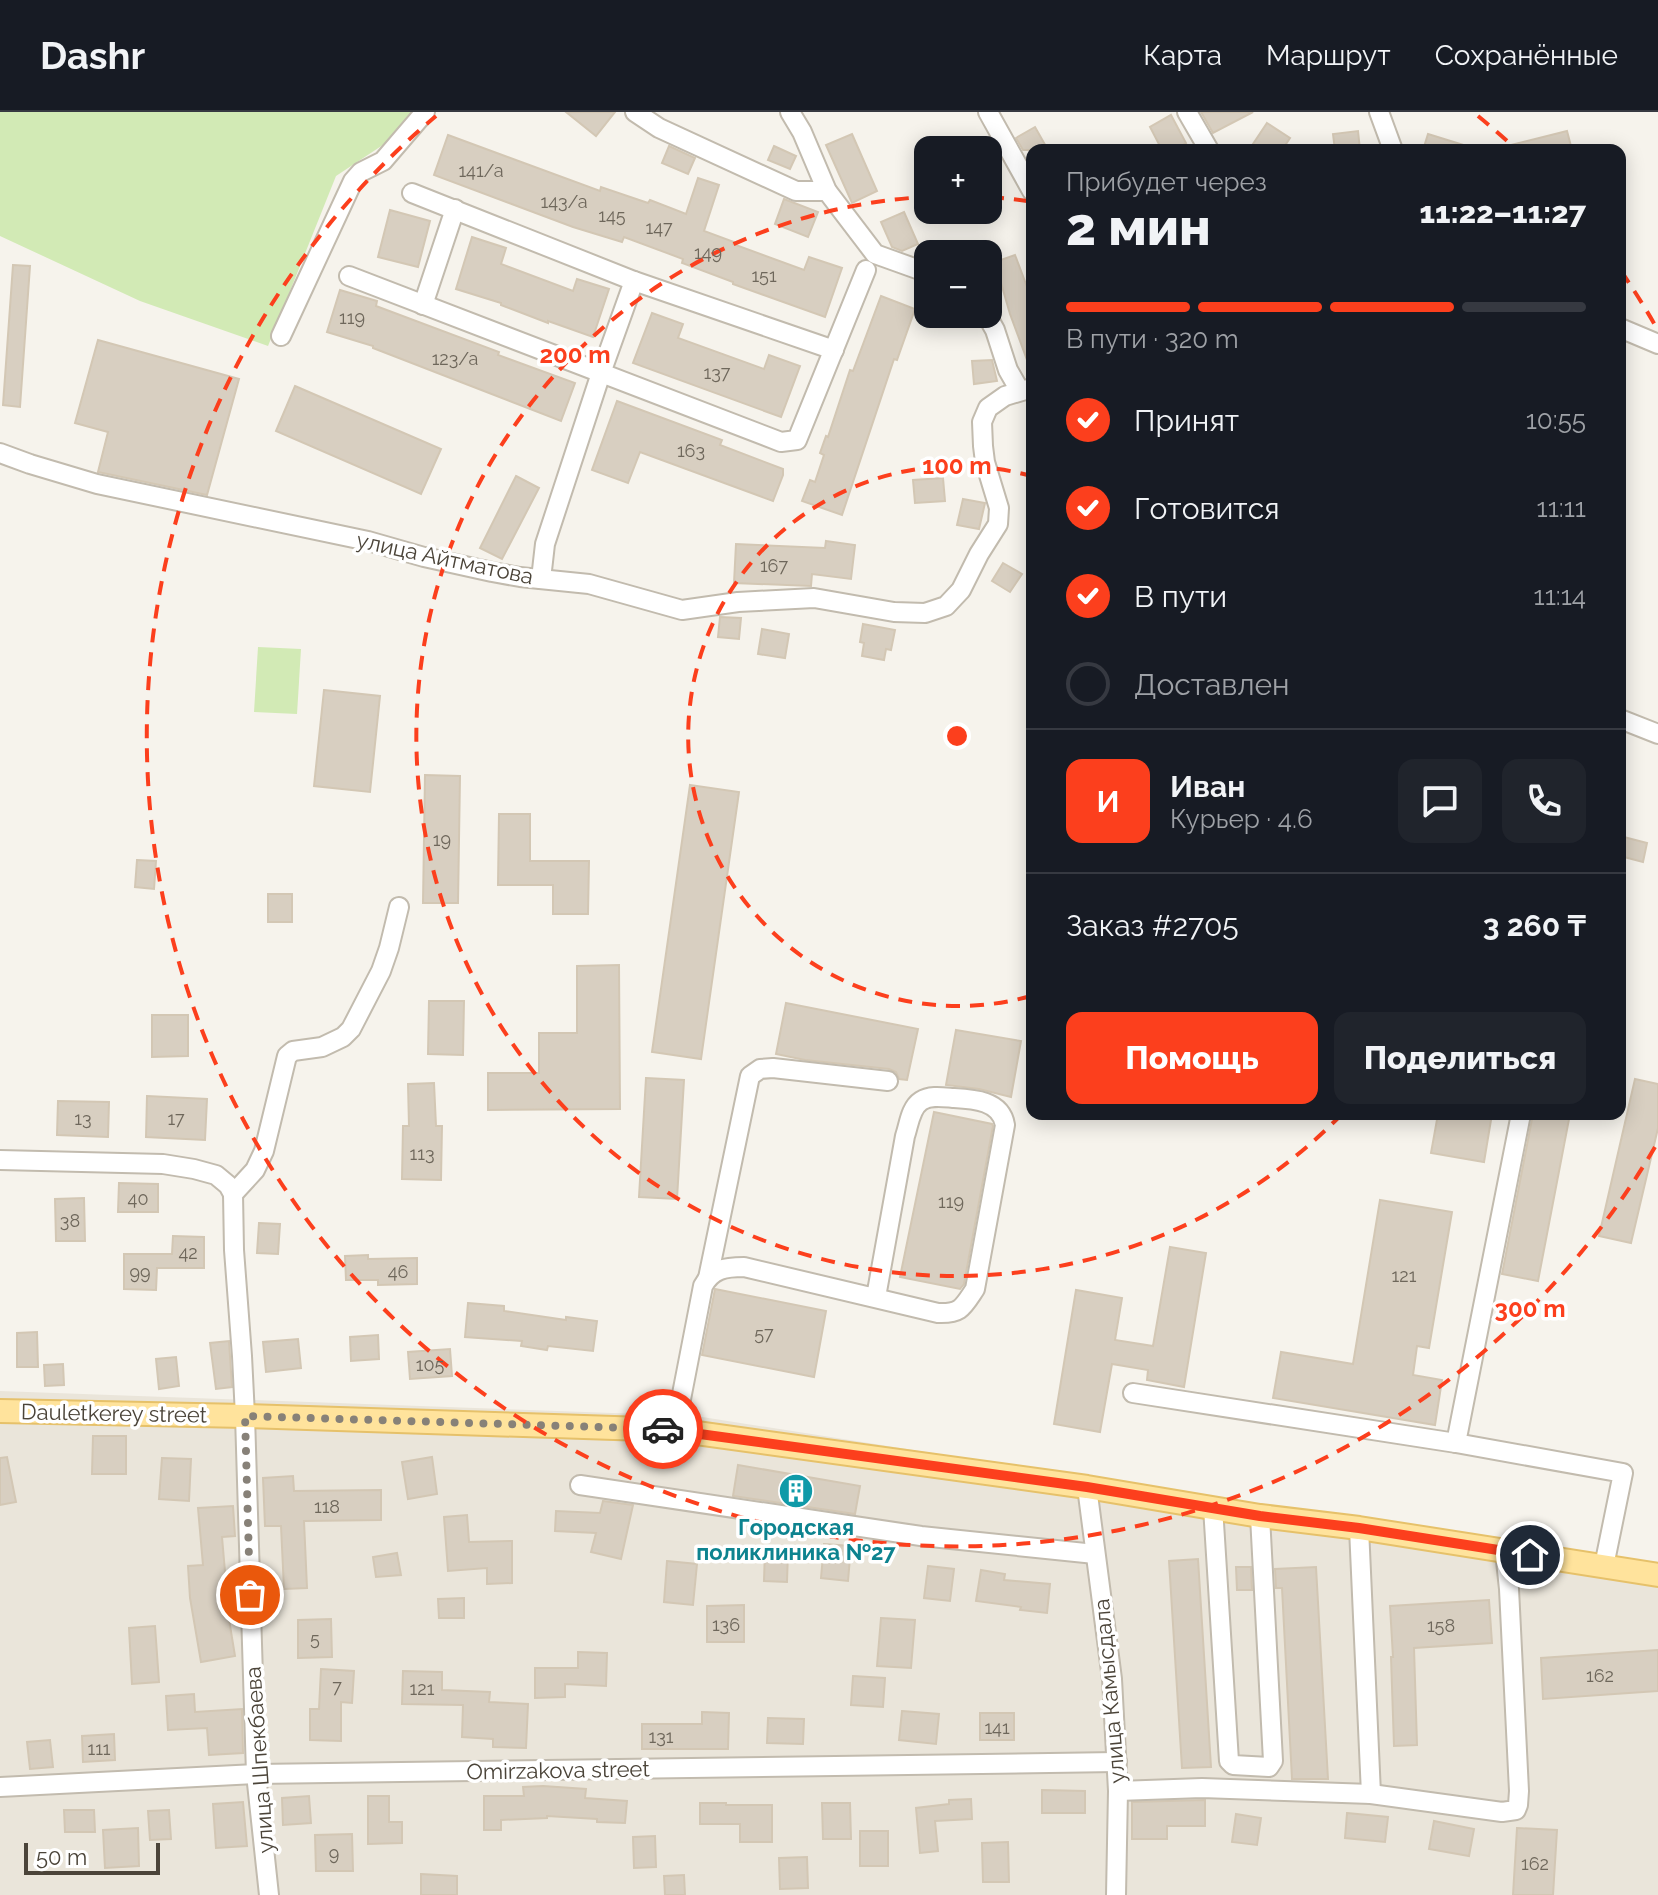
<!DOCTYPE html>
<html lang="ru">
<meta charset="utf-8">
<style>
:root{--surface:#171b24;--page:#20242c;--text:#f1f3f6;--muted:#9ea1a6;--line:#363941;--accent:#fc3f1d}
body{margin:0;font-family:Raleway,sans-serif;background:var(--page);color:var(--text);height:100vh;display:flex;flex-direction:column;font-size:30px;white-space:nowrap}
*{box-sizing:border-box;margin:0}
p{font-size:26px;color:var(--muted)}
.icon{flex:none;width:44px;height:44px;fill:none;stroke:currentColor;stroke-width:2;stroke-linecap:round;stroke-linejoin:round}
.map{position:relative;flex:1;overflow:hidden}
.details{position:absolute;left:1026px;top:32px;width:600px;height:976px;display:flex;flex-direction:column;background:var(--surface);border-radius:16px;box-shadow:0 4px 20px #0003}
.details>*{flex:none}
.controls{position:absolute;left:914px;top:24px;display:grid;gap:16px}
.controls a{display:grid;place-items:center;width:88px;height:88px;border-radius:16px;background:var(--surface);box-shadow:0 4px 20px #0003;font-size:40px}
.scale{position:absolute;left:24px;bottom:20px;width:136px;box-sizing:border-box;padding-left:8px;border:4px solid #4b4439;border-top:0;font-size:22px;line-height:28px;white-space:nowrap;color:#4b4439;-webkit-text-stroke:6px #fff;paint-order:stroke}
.pin{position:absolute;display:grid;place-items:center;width:68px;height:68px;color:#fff;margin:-34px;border:4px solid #fff;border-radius:50%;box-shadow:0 2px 8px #0007}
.courier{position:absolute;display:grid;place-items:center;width:80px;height:80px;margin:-40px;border:6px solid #fc3f1d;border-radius:50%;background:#fff;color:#222;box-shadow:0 2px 10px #0007}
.headline em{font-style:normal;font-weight:800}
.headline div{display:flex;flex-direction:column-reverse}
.headline{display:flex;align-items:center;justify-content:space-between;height:136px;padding:0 40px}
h1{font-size:52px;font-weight:800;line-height:60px}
.bar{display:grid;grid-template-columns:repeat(4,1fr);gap:12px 8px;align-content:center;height:96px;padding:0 40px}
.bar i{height:10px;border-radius:6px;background:var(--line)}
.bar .current{background:var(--accent)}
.bar p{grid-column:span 4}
.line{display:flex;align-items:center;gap:20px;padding:0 40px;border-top:2px solid var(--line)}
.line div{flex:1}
.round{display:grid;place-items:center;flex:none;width:84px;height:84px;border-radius:16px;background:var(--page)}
ol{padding:0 40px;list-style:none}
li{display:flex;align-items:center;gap:24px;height:88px}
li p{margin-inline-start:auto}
li .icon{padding:8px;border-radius:50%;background:var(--accent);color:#fff;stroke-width:4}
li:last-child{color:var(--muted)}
li i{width:44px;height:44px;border:4px solid var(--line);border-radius:50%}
.action{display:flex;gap:16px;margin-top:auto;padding:16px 40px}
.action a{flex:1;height:92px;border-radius:16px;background:var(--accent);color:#fff;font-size:32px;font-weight:800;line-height:92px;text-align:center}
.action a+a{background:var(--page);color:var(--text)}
header{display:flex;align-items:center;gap:48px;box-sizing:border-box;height:112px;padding:0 40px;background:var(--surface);border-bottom:2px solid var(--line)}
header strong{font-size:38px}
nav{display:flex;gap:44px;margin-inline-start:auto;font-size:28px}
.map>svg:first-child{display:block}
.residential{fill:#eae5da}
.green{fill:#d2eab5}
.building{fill:#d8cfc1;stroke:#d3c7b4;stroke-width:2}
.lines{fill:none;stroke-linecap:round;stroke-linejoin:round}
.minor-casing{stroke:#c2bbae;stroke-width:22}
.major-casing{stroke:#e6c16a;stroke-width:26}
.minor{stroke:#fff;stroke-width:18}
.major{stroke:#ffe39c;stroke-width:22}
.done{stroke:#878178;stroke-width:8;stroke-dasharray:0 14.4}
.route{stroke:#fc3f1d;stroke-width:10}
.ring{fill:none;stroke:#fc3f1d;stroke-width:4;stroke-dasharray:14 10}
.labels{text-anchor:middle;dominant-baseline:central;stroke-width:7;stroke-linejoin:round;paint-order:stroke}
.number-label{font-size:18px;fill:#6e675b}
.street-label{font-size:22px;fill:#4b4439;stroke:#fff}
.culture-label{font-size:22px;font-weight:bold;fill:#0d838f;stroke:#fff}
.centre{fill:#fc3f1d;stroke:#fff;stroke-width:4}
.ring-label{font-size:24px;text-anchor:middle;font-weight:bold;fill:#fc3f1d;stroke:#fff;stroke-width:7;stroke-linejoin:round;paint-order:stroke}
</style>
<header>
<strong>Dashr</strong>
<nav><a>Карта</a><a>Маршрут</a><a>Сохранённые</a></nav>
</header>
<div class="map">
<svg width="1658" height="1783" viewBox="0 0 1658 1783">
<rect width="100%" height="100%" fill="#f6f3ec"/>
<path class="residential" d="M0,1279l696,25 962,151v328h-1658z"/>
<g class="green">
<path d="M0,0h419l-15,19 -68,45 -68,170 -128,-45 -140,-65z"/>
<path d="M258,535l43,2 -4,65 -43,-2z"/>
</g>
<g class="building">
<path d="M566,0h49l-19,24z"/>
<path d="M1201,0h52l-40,21z"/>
<path d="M1171,3l15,28 -12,7h-12l-12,-23z"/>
<path d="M1267,11l23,15 -8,12h-33z"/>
<path d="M1035,15l13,23h-25l-7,-12z"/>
<path d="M1358,19l2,19h-25l-2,-16z"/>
<path d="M1567,19l5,19h-60l-1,-5z"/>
<path d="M852,22l25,57 -25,12 -26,-58z"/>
<path d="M1428,22l42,13v3h-47z"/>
<path d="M448,23l152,56 1,-4 47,16 2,-3 36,14 12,-36 21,7 -15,46 30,11 -1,2 71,26 5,-13 33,11 -17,49 -92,-33v-2l-51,-19 1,-4 -59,-22 -2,5 -49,-15 -139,-52z"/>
<path d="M669,34l26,12 -7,16 -26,-11z"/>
<path d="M774,34l22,10 -6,13 -22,-9z"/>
<path d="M784,87l34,13 -10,25 -33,-13z"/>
<path d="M390,98l40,11 -12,46 -40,-10z"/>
<path d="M904,100l14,32 -16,7 -10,-4 -11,-25z"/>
<path d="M472,125l34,11 -5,16 72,27 4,-12 32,10 -16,48 -45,-16v2l-47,-18v-2l-45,-14z"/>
<path d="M1015,143l14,37 3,-1v77h-2l-20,-54 -9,-31h-2l-7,-20z"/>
<path d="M13,153l17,1 -10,141 -17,-2z"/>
<path d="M340,178l37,11 -1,5 123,46 -1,3 77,28 -14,38 -188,-73v-2l-46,-14z"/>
<path d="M881,184l34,13 -18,51 -3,-1 -52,156 -40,-14 8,-21 5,2 9,-27 -4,-2 6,-17 2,1 22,-67 3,1z"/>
<path d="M652,201l31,11 -5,14 86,31 5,-14 31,11 -19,51 -148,-54z"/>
<path d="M98,228l141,39 -32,116 -109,-23 10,-40 -33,-9z"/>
<path d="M992,248l5,21 -23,3 -2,-23z"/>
<path d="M295,274l146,63 -20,45 -145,-63z"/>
<path d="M617,289l105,39 -2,5 63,24v6l-10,26 -133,-49 -12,31 -36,-13z"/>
<path d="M516,364l23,12 -37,71 -22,-11z"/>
<path d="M943,366l2,23 -30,2 -2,-23z"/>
<path d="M963,387l22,4 -6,26 -22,-4z"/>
<path d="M826,429l29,4 -4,34 -39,-5 -1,12 -77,-3 2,-39 89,4z"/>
<path d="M1003,451l19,11 -12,18 -18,-11z"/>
<path d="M720,505l21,1 -2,21 -21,-2z"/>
<path d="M863,512l32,6 -4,20 -5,-1 -2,11 -22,-4 2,-13 -4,-1z"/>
<path d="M762,517l27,5 -4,24 -27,-4z"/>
<path d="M324,578l56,6 -10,96 -56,-6z"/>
<path d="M425,663l35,1 -2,127h-35z"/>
<path d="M690,673l49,7 -38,267 -49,-7z"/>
<path d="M499,702h31v47h59l-1,53h-35v-29h-55z"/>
<path d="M1620,724l27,7 -4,19 -23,-6z"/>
<path d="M137,748l19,1 -2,28 -19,-2z"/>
<rect x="268" y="782" width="24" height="28"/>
<path d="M619,853l1,144 -132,1v-37h51v-40h38v-67z"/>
<path d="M429,889h35l-1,54 -35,-1z"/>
<path d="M786,891l132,26 -11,51 -8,-1 -3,-7 -7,-3 -84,-9 -29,-6z"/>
<path d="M152,903h36v41l-36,1z"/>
<path d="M956,918l65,11 -10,56 -32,-8 -33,-4z"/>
<path d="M646,966l38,2 -7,119 -38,-2z"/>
<path d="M1635,967l23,5v44l-27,115 -32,-7z"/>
<path d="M434,971l2,43h6l-1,54 -39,-1 1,-53h6l-1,-42z"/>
<path d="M147,984l60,3 -2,41 -59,-3z"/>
<path d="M58,989l51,1 -1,35 -51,-2z"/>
<path d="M934,1000l58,12 1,2 -29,158 -4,5 -60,-12z"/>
<path d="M1438,1002h54l-8,48 -53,-9z"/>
<path d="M1533,1002h37l-32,167 -36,-7z"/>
<path d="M119,1071l39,1v28h-40z"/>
<path d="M84,1086l1,43h-29l-1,-42z"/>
<path d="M1380,1088l72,12 -23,136 -12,-2 -4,29 29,5 -7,45 -162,-27 8,-46 72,12z"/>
<path d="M259,1111l21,1 -2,30 -21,-1z"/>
<path d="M173,1124l31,1v31h-47l-1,22 -32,-1v-35h48z"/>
<path d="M1170,1135l36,6 -22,134 -37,-7 1,-10 -36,-6 -12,68 -46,-8 22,-134 46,8 -7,42 38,6z"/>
<path d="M368,1143v4l49,-1v26l-39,1v-5h-32l-1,-24z"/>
<path d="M715,1177l111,22 -12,66 -112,-22z"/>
<path d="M468,1191l36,3v5l62,9v-3l31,4 -4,30 -45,-5 -1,4 -26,-4 1,-5 -57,-4z"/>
<path d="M37,1220l1,35h-21v-34z"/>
<path d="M378,1223l1,24 -28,2 -1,-24z"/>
<path d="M298,1227l3,29 -35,4 -3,-30z"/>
<path d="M229,1229l3,46 -16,2 -6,-46z"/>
<path d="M450,1237l2,27 -42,3 -2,-27z"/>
<path d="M176,1245l3,29 -20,3 -3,-30z"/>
<path d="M63,1252l1,21 -19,1 -1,-21z"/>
<path d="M93,1324h33v38h-34z"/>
<path d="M7,1345l9,45 -16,3v-47z"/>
<path d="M432,1345l5,37 -29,5 -6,-37z"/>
<path d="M162,1346l29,1 -2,42 -30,-2z"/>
<path d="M738,1353l122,21 -5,28 -122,-18z"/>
<path d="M293,1364l1,15 87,-1v30l-77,1 3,67 -23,1 -3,-63h-16l-2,-48z"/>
<path d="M603,1389l30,4 -12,54 -30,-7 5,-19 -41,-2 1,-20 44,2z"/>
<path d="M233,1394l2,30 -13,1 5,58h-2l10,61 -34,6 -11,-64 -2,-32 15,-1 -5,-57z"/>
<path d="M467,1403l2,27 43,-1v42l-25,1v-16l-39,3 -4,-54z"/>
<path d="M824,1432l27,2 -3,35 -27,-3z"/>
<path d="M765,1438l23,1 -1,31 -23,-1z"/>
<path d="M397,1441l4,22 -25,2 -3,-20z"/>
<path d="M1198,1447l13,208 -29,1 -13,-207z"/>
<path d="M667,1449l30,3 -4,41 -29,-3z"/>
<path d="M928,1454l26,3 -4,32 -26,-3z"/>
<path d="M1236,1455h15l1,23h-15z"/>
<path d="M1316,1455l12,212h-36l-10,-191h-6l-1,-19z"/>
<path d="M981,1458l24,4 -1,6 46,4 -3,29 -27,-3 1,-3 -45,-6z"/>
<path d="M464,1486v20h-25l-1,-19z"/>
<path d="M1489,1488l3,43 -78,5 3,97 -23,1 -3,-89h2l-3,-51z"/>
<path d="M744,1493v37h-37v-36z"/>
<path d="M881,1506l34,2 -4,48 -34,-2z"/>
<path d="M331,1507l1,38 -34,1v-38z"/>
<path d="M155,1514l4,56 -27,2 -3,-56z"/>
<path d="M1658,1538v41l-115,8 -2,-41z"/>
<path d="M578,1540l29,1 -1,33 -41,-2v13l-30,1v-30h43z"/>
<path d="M321,1557l33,2 -2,32 -11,-1v39l-31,-1v-31h9z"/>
<path d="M403,1559l39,1v18l48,2 -1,10 39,2 -2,44 -33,-1v-8l-31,-2 1,-32 -61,-1z"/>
<path d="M853,1564l32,2 -2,29 -32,-2z"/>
<path d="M194,1582l1,18 47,-3 1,44 -34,2 -2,-27 -39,2 -2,-34z"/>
<path d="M902,1599l37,3 -3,30 -37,-4z"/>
<path d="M702,1600l27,1 -1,36h-86v-25h60z"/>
<rect x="980" y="1601" width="34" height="27"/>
<path d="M768,1606l36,1 -1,25 -36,-1z"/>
<path d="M114,1622l1,26 -32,2 -1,-26z"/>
<path d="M50,1628l3,27 -23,2 -3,-27z"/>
<path d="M543,1674l43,3 -1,9 42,3 -2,22 -28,-1v-3l-50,-3v2l-46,2v10h-17v-34h40l-1,-9z"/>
<path d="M1042,1678l43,1v22h-43z"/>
<path d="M309,1684l2,27 -28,2 -1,-27z"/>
<path d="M368,1684h21v26h13v21l-34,1z"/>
<path d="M971,1687l1,20 -37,2 3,30 -18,2 -4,-45 33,-4v-4z"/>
<path d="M1205,1688v26h-38v13h-35v-37z"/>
<path d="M243,1690l4,44 -31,2 -3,-44z"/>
<path d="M700,1691h26v2h46v37h-32v-18h-40z"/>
<path d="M822,1691h28l1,36h-28z"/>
<path d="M64,1698h30l1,22h-30z"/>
<path d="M169,1698l2,29 -21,1 -2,-29z"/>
<path d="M1347,1701l41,4 -3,25 -40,-4z"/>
<path d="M1236,1702l25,4 -4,27 -25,-3z"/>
<path d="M1434,1709l40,8 -5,27 -40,-7z"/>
<path d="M138,1716l1,38 -34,2 -2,-38z"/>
<path d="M1517,1716l40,2 -4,65h-40z"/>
<rect x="860" y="1719" width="28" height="35"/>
<path d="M352,1722l1,37h-37l-1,-36z"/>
<path d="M655,1724l1,31 -22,1 -1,-31z"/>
<path d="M1008,1730l1,40h-26l-1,-39z"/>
<path d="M807,1745l1,31 -28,1 -1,-31z"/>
<path d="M421,1762l36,2v19h-36z"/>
<path d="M684,1763l1,20h-20l-1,-19z"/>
</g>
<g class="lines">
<g class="minor-casing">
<g id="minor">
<path d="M635,0l24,16 137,63h31"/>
<path d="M790,0l12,20 25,59 48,63 53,19"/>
<path d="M988,0l44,79"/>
<path d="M1187,0l22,38"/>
<path d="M1379,0l14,38"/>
<path d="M412,81l222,88 200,69"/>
<path d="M349,164l432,166 16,-2 69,-170"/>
<path d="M423,193l32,-96"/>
<path d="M986,202l9,16 13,40 12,21"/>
<path d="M1620,216l38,16"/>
<path d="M281,224l72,-155 8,-9 22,-11 42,-49"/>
<path d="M0,341l30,11 67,20 271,57 56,16 68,15 28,5 69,7 93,26 56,-8 76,-4 80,14 31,1 21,-7 15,-16 18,-36 19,-30 1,-16 -14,-46 -2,-16 -1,-24 6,-14 17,-12 27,-8"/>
<path d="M541,467l4,-35 56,-171 33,-92"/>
<path d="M1620,607l38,15"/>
<path d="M1521,1002l-65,329 167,30 -19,93"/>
<path d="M0,1048l163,4 31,5 22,6 12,10 5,9"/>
<path d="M233,1082l1,56 8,106 3,60 11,358 13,121"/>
<path d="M233,1082l22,-24 9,-19 23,-95 6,-5 29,-4 21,-10 8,-8 30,-58 8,-23 10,-41"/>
<path d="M708,1166l42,-202 10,-7 13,-1 115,13"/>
<path d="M1133,1281l323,50"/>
<path d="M675,1318l28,-144c9,-17 22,-19 41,-19l194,46c23,1 25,-6 37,-24l30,-164c-4,-25 -33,-26 -52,-27 -11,-1 -23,-3 -32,3 -11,7 -12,24 -16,35l-29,161"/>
<path d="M580,1373l341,51 174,18"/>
<path d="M1087,1375l25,192 6,112 -2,104"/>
<path d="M1213,1395l16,254 4,4 36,2 4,-6 -13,-245"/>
<path d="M1359,1416l12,266"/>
<path d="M0,1675l256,-13 861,-12"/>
<path d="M1118,1679l84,-3 169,6 131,18 14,-2 2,-5 1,-14 -10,-202 -4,-38"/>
</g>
</g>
<g class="major-casing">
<path id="major" d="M0,1299l245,5 430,14 412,57 173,29 99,12 299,47"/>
</g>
<use href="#minor" class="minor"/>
<use href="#major" class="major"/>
</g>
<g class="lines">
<path class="done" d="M250,1483l-5,-179 418,13"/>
<path class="route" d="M663,1317l424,58 173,29 99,12 171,27"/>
</g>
<g class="ring">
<path d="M1031 884A270 270 0 1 1 1031 364"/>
<path d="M1342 1002A540 540 0 1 1 924 85M990 85A540 540 0 0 1 1027 89"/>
<path d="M1655 1035A810 810 0 1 1 436 4M1478 4A810 810 0 0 1 1515 36M1621 159A810 810 0 0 1 1655 213"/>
</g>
<defs>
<g id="building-disc" transform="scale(1.8)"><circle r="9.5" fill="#0f9aa8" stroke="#fff"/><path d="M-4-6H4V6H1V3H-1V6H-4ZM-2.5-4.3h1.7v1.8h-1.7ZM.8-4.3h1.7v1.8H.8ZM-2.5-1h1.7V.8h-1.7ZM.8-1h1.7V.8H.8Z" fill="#fff"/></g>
</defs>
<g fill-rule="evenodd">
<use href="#building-disc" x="796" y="1379"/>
</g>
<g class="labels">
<g class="number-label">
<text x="481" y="58">141/а</text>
<text x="564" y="89">143/а</text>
<text x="612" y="103">145</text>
<text x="659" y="115">147</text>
<text x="708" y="140">149</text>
<text x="764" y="163">151</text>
<text x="352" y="205">119</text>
<text x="455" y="246">123/а</text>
<text x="717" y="260">137</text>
<text x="691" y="338">163</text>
<text x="774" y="453">167</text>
<text x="442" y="727">19</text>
<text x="83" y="1006">13</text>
<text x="176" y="1006">17</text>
<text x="422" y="1041">113</text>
<text x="138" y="1086">40</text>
<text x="951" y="1089">119</text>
<text x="70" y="1108">38</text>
<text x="188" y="1140">42</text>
<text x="398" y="1159">46</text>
<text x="140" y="1160">99</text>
<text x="1404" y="1163">121</text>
<text x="764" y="1221">57</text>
<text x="430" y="1252">105</text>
<text x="327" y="1394">118</text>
<text x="726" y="1512">136</text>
<text x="1441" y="1513">158</text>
<text x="315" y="1526">5</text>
<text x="1600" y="1563">162</text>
<text x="337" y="1574">7</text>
<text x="422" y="1576">121</text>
<text x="997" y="1615">141</text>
<text x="661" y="1624">131</text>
<text x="99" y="1636">111</text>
<text x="334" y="1741">9</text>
<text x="1535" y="1751">162</text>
</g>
<g class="street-label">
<text transform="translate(445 446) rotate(12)">улица Айтматова</text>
<text transform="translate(114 1301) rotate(1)">Dauletkerey street</text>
<text transform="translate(1109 1579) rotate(-95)">улица Камысдала</text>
<text transform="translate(259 1648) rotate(-94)">улица Шпекбаева</text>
<text transform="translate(558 1658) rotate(-1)">Omirzakova street</text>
</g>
<g class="culture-label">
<text x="796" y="1415">Городская<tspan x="796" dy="25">поликлиника №27</tspan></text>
</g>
</g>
<circle cx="957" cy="624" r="12" class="centre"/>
<g class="ring-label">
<text x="575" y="251">200 m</text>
<text x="957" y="362">100 m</text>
<text x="1530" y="1205">300 m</text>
</g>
</svg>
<div class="controls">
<a>+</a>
<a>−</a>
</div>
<div class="scale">50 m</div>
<div class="pin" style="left:250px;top:1483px;background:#ea580c"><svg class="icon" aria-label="bag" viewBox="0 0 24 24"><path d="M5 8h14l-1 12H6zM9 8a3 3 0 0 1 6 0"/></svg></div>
<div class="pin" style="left:1530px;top:1443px;background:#1f2937"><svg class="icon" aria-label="home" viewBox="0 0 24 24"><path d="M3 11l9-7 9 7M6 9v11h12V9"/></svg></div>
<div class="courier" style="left:663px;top:1317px"><svg class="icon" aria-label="car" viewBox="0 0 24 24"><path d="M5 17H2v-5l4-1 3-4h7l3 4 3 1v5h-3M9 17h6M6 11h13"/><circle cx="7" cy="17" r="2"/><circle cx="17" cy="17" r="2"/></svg></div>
<section class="details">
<div class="headline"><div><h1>2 мин</h1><p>Прибудет через</p></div><em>11:22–11:27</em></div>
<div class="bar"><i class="current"></i><i class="current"></i><i class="current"></i><i></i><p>В пути · 320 m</p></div>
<ol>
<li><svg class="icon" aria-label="check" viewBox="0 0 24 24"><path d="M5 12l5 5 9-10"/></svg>Принят<p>10:55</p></li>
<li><svg class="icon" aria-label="check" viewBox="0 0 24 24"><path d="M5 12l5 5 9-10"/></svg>Готовится<p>11:11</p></li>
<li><svg class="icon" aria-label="check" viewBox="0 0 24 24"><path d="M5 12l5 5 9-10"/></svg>В пути<p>11:14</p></li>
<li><i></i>Доставлен</li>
</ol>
<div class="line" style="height:144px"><b class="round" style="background:var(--accent);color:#fff">И</b><div><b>Иван</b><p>Курьер · 4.6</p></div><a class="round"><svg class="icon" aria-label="chat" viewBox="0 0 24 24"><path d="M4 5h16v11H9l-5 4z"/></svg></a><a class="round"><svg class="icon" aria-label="phone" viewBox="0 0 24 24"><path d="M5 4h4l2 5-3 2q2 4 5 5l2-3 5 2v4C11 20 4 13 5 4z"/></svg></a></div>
<div class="line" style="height:104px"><div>Заказ #2705</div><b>3 260 ₸</b></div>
<div class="action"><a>Помощь</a><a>Поделиться</a></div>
</section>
</div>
